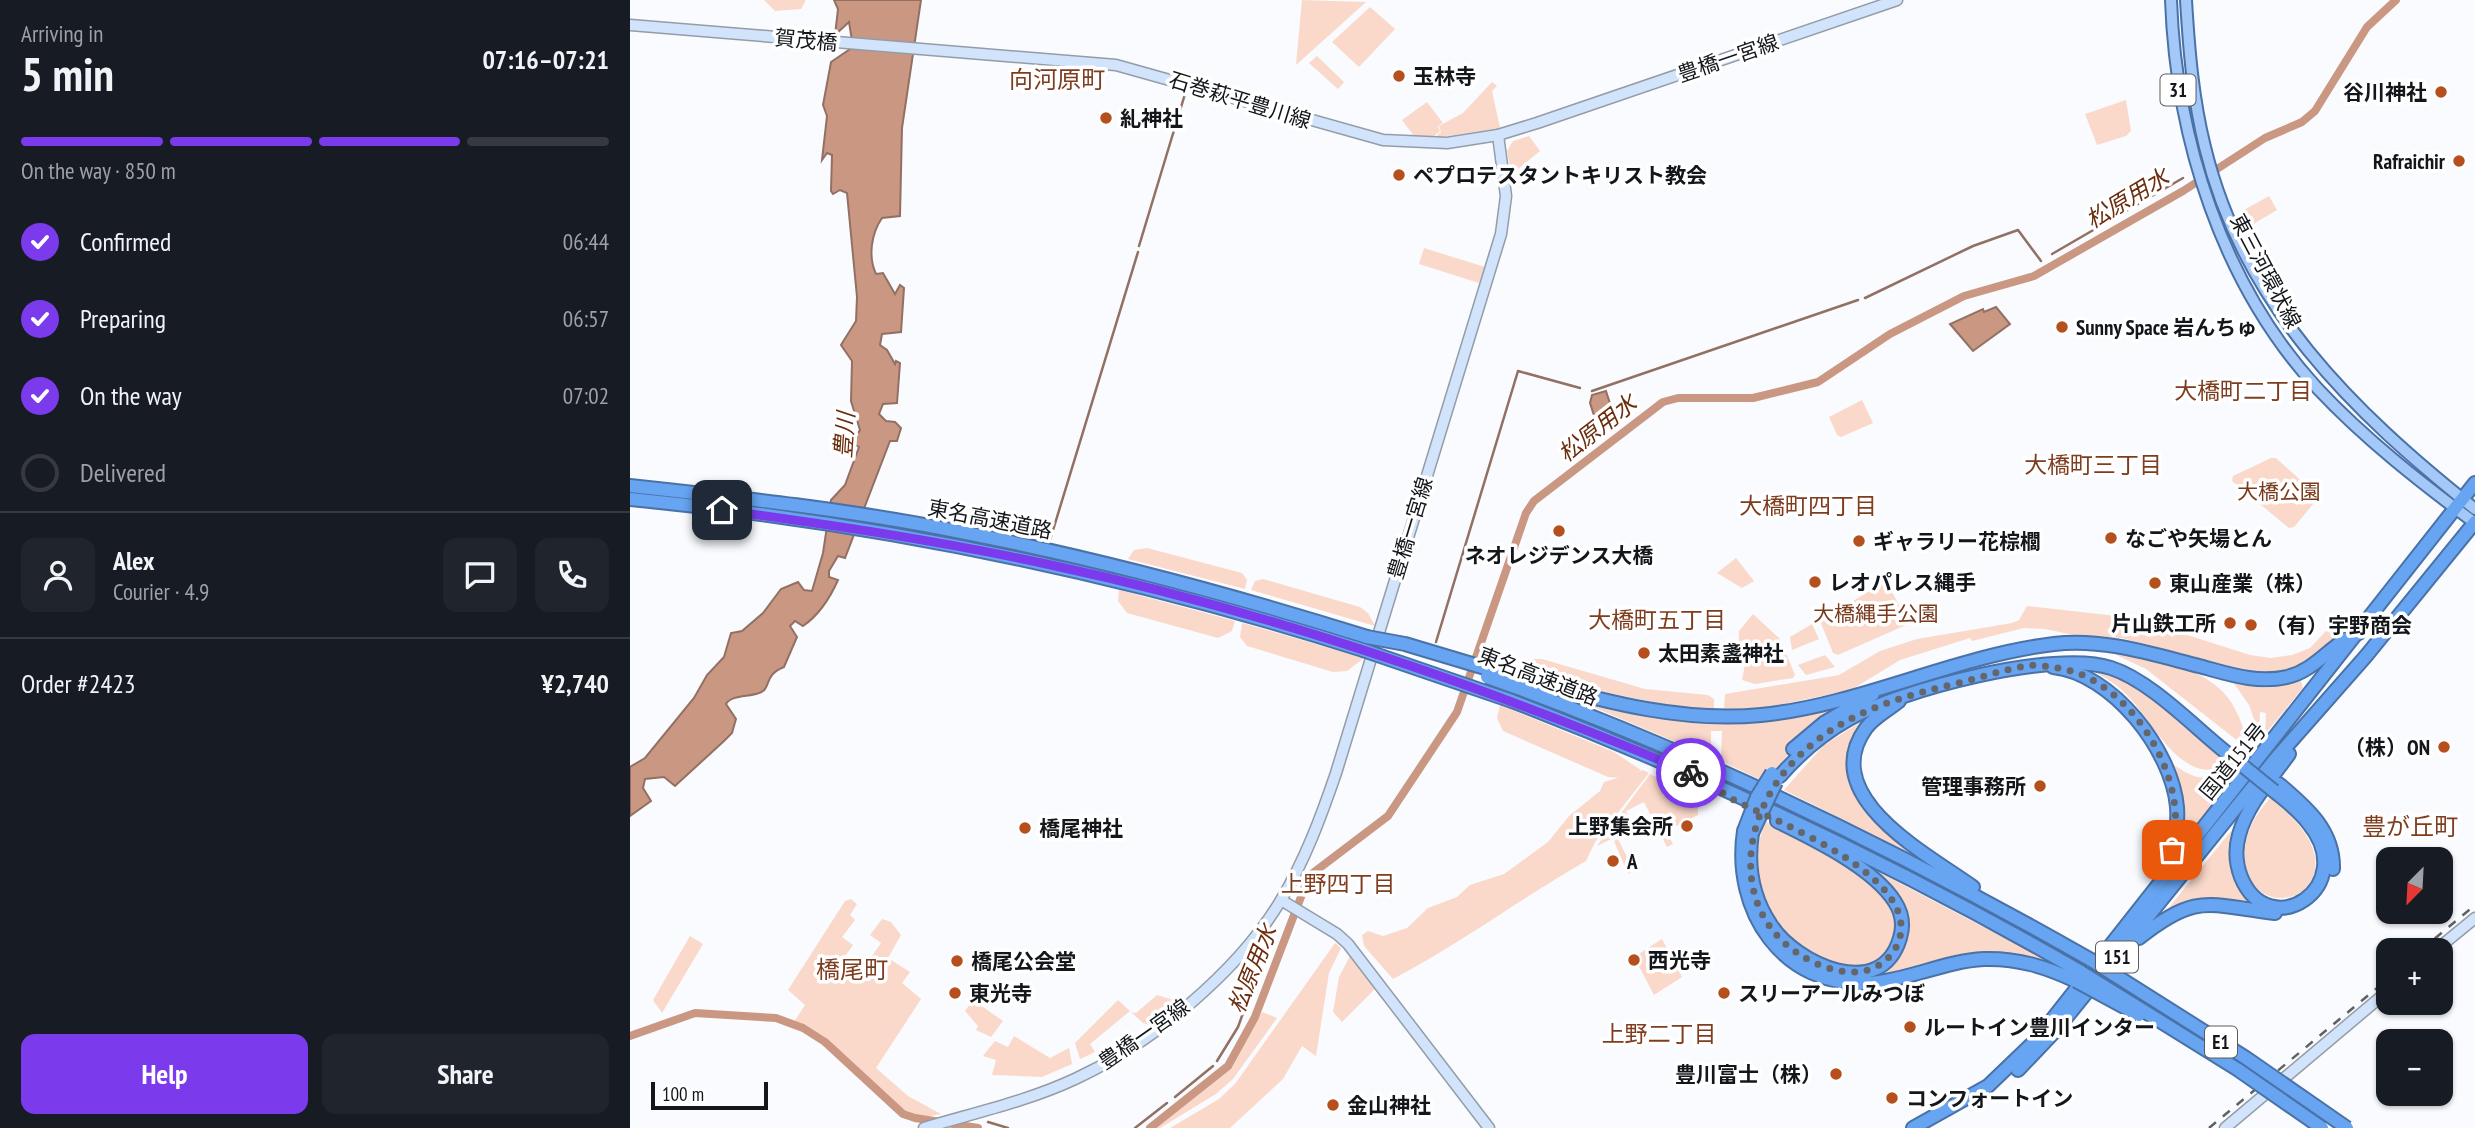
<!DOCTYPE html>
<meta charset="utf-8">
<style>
:root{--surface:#171b24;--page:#20242c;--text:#f1f3f6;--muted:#9ea1a6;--line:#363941;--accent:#7c3aed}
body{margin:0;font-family:"PT Sans Narrow","Noto Sans JP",sans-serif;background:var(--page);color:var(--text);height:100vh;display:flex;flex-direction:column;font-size:26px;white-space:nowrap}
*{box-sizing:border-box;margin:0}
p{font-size:23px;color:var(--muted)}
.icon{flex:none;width:38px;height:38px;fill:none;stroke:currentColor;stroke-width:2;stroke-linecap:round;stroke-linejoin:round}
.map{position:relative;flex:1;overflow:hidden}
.details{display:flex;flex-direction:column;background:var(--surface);width:630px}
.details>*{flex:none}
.needle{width:46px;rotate:204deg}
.controls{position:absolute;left:1746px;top:847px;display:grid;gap:14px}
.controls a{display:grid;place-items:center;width:77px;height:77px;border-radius:14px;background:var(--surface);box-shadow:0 2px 5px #0004;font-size:35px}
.scale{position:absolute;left:21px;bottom:18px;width:117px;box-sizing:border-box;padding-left:7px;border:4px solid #13161a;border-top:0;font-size:19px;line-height:24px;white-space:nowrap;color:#13161a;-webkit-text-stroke:5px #fff;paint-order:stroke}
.pin{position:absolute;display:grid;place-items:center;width:60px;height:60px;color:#fff;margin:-30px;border-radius:14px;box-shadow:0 4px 10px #0006}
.courier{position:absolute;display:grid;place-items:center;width:70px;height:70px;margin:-35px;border:5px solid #7c3aed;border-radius:50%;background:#fff;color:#222;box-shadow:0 2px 9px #0007}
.head em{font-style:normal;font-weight:700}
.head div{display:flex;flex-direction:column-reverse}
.head{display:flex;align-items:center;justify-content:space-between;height:119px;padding:0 21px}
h1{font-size:46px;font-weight:700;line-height:52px}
.bar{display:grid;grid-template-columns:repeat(4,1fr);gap:10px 7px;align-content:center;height:84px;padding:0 21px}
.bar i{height:9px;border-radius:5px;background:var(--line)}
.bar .current{background:var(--accent)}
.bar p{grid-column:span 4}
.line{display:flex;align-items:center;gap:18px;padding:0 21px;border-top:2px solid var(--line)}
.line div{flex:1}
.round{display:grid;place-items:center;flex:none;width:74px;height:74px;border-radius:14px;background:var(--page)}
ol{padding:0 21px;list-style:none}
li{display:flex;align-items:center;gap:21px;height:77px}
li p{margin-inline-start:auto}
li .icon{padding:7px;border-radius:50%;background:var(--accent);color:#fff;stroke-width:4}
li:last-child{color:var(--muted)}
li i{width:38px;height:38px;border:4px solid var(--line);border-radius:50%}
.action{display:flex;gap:14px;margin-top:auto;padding:14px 21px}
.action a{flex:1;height:80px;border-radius:14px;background:var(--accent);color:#fff;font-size:28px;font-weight:700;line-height:80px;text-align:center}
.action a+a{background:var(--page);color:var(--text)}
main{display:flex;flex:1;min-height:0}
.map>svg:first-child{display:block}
.green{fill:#fad9cb}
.water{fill:#c99782;stroke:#927063;stroke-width:2}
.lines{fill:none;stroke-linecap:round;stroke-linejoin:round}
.stream{stroke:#927063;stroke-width:2.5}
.canal{stroke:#c99782;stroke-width:8}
.secondary-casing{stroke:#949ca7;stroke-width:13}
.primary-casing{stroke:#4a72a6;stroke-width:14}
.highway-casing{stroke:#4a72a6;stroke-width:16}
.secondary{stroke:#d1e4fb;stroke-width:10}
.primary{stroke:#a4c8f7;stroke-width:10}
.highway{stroke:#67a4f1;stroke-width:12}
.rail{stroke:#5e6165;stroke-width:2.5;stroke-dasharray:9 9;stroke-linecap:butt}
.highway-bridge-casing{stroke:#4a72a6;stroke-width:16;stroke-linecap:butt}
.highway-bridge{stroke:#67a4f1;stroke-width:12}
.done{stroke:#64666a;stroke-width:7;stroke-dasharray:0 12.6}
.route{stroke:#7c3aed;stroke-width:9}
.poi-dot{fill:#b5501e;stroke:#fff;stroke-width:2.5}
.labels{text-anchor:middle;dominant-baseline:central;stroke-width:7;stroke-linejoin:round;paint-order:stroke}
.shield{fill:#fff;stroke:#5a5c5f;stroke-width:2}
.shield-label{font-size:19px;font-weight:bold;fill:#13161a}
.street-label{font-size:21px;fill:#13161a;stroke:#fff}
.poi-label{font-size:21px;font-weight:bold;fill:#13161a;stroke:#fff;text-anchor:start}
.park-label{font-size:21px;fill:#793a1c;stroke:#fff}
.water-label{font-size:23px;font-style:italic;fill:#6b2d0e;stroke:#fff}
.neighbourhood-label{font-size:23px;fill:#7e3d1f;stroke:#fff}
.quarter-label{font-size:24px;fill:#7e3d1f;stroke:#fff}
</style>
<main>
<section class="details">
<div class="head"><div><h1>5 min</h1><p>Arriving in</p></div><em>07:16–07:21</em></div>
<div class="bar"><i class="current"></i><i class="current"></i><i class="current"></i><i></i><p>On the way · 850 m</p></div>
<ol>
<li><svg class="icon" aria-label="check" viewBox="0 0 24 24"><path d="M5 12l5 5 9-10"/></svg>Confirmed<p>06:44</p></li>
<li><svg class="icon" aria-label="check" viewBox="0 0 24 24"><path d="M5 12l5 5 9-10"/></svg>Preparing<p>06:57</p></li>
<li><svg class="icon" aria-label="check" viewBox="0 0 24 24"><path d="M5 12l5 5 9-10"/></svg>On the way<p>07:02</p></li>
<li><i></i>Delivered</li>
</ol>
<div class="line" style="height:126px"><a class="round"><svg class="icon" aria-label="person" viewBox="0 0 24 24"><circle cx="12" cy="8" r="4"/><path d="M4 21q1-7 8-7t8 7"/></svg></a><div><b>Alex</b><p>Courier · 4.9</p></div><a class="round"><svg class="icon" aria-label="chat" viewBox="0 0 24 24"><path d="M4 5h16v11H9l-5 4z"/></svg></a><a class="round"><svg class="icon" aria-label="phone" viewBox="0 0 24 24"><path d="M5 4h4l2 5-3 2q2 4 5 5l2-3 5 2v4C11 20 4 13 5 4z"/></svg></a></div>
<div class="line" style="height:91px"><div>Order #2423</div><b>¥2,740</b></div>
<div class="action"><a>Help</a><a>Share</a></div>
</section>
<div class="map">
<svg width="1845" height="1128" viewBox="0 0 1845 1128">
<rect width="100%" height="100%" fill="#f9fbfe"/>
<g class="green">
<path d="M134,0h42l-5,9 -26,2z"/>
<path d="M672,0l64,2 -70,63z"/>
<path d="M740,7l25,22 -36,38 -27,-25z"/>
<path d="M687,56l27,26 -6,7 -29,-26z"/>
<path d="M862,82l5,4 -5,5 8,37 -66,10 7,-6 -2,-6 24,-13z"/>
<path d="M1496,100l5,31 -5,5 -29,9 -12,-31z"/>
<path d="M797,102l16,21 -5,3 2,5 -7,6 -19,-1 -12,-16z"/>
<path d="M899,136l11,15 -29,24 -4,-24 6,-10z"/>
<path d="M1639,196l8,14 -27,16 -8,-15z"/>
<path d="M794,248l61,19 -6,16 -60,-19z"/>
<path d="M1232,400l11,23 -32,14 -4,-2 -8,-18z"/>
<path d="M1641,458h5l43,39 -25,30 -5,1 -57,-47 1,-5z"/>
<path d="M517,548l95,25 5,7 -2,9 -117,-30 6,-9z"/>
<path d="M1106,558l18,23 -12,7 -25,-15z"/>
<path d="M633,579l97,28 8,6 7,13 -124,-36 4,-9z"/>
<path d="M1256,581l21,39 -1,5 -68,30 -5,-2 -13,-32z"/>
<path d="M489,590l116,31 -3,10 -14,7 -91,-25 -9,-12z"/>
<path d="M1397,606l107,12 116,37 21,3 21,-3 18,-7 30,-32 9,-1 3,6 -16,22 -17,16 -35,15 -31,-1 -131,-35 -44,-2 -33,-7 -21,-1 -52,13 -2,-3 -70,22 -49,30 -83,17 -44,2 1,-15 114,-19 41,-24 37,-12 95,-16 7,-3z"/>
<path d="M1123,614l27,25 15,36 -2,3 -38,6 -13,-4 3,-16 -7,-4 1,-29z"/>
<path d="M612,623l122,35 -17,13 -14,1 -86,-26 -7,-9z"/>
<path d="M1182,624l7,15 -27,11 -2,-13z"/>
<path d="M1476,650c46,10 111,15 131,63 5,10 9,21 6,32l-97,-76z"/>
<path d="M1195,655l10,12 -29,8 -8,-10z"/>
<path d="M896,659h16l103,30 63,6 6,4v11c-68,-6 -131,-22 -196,-42z"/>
<path d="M1459,669c58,13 98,56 143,92 -45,34 -79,-39 -103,-64 -11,-12 -25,-21 -40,-28z"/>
<path d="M1671,681l2,7 -38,46 1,-21 -6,-1 -1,22 -10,-29 -16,-23 33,6z"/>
<path d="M935,695l103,23 186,-17 -57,43 -32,38 -44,-21 1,-30h-11v26z"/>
<path d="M870,705l114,47 27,18 -20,8 -13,-1 -105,-46 -6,-13z"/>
<path d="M1244,714c-21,50 -39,74 9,117 9,8 24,15 29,23l-128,-64 40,-45z"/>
<path d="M1541,763c27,19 40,19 68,8l-59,74 3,-37z"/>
<path d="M1013,770l6,3 -54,69 -9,19c-66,38 -126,83 -193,118l-29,-33 -2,-11 6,-4 15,5 24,-8 21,-20 29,-11 13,-12 34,-11 44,-32 21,-26 31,-25 4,-9z"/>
<path d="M1020,774l48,23v18l-32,16 7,13 -6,3 -23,-45 -18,9 3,7 -16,9 4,9 -20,10z"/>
<path d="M1641,797c14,14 30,27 39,45 28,59 -59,81 -65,18 -2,-25 10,-45 26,-63z"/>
<path d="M1136,822c33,16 124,56 130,95 2,11 -2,21 -7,30 -8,13 -23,24 -39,22 -8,-1 -18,-7 -25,-9 -56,-22 -85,-82 -59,-138z"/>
<path d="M1601,831c1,7 -2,15 -2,22 0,23 9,41 27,54l-51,-8 -38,11z"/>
<path d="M988,839l16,32 -6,3 -14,-33z"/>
<path d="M1229,862l203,106 -36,-11 -165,22 36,-23 11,-30z"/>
<path d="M221,899l6,5 -7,11 5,5 -13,17 11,8 -10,14 19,12 19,-28 -11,-8 12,-16 9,3 10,13 -13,23 22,14 -8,11 19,16 -45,69 32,28 33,18 -19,4 -17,-6 -78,-72 -33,-18 11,-17 -17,-15 57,-89z"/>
<path d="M60,936l13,8 -41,69 -9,-13z"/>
<path d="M1032,939l20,38 -28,18 -20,-38z"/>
<path d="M705,943l6,5 -12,25 -13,83 -14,-10 -19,33 -53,49h-60l49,-29 16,-15z"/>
<path d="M721,954l25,34 -34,34 -9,-10 6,-35z"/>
<path d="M527,995l26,8 -30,23 -10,-3 -12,-11 5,1z"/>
<path d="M343,1000l30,21 -12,16 -15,-7 2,-4 -13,-15z"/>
<path d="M488,1000l12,11 -40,33 5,8 -15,7 -5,-16z"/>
<path d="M632,1012l15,6 -44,61 -17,15 -56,34h-6l76,-60z"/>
<path d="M384,1036l36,22 19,-10 3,16 -30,13 -50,-2 4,-15 -13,-4 12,-15 13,6z"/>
</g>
<g class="water">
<path d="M204,0h87l-19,128 -2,88 -18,2c-11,16 -14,39 -6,56l7,-1 12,21 5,-9 4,3 -3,44 -19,2 -2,11 7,5 8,14 1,-3 4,2 -3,40 -14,1 -4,10 7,7 9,1 6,6 -4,13h-7l-45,117 -7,-2 -9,15v6l9,3c-8,18 -19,35 -35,46l-8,-5 -5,5 7,11 -13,30c-21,8 -12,22 -25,26 -10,4 -28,2 -33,11l10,15 -4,14 -8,8 -49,45 -11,-9 -19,2 -2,9 8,13 -21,15v-49l15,-9 49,-60 13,-23 17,-18 7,-24 11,-2 21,-18 18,-24 17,-7 6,8 8,1 11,-38 8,-53 14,-15 14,-38 -7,-4 8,-13 -9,-29 1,-40 -11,-16 15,-24 1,-24 -10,-104 -7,-3 -7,4 -2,-3 1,-36 -5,-2 -5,7 5,-44 -4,-11 8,-43 22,-15 -4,-25 -14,13 3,-26z"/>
<path d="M1366,307l14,17 -37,27 -23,-27 33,-15 1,3z"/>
<path d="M976,391l10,31 -17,9 -9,-28 2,-8z"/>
</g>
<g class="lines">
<g class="stream">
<path d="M509,246l46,-152"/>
<path d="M1422,254l131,-76"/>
<path d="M1235,298l108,-52 45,-16 23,31"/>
<path d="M962,391l266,-91"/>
<path d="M420,540l88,-288"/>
<path d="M806,642l82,-271 62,17"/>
<path d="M587,1061l21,-34 12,-33"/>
<path d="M545,1097l38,-31"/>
<path d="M358,1122l20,6"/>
<path d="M505,1128l32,-25"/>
</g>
<g class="canal">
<path d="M0,1036l65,-23 81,5 27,10 22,14 78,72 12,4 63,10"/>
<path d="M520,1128l78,-62 27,-49 54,-141 79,-60 69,-104 69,-199 8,-12 129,-99 15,-4h75l65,-16 72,-48 74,-38 70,-20 149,-85 82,-53 37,-16 13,-11 52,-84 29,-27"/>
</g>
<g class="secondary-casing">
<g id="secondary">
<path d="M0,25l486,40 267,75 64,3 51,-8 39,-12 360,-123"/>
<path d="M651,900l56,34 11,10 141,184"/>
<path d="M1806,950l39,-32"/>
<path d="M294,1128c50,-15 104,-27 151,-49 76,-35 163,-107 206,-179 24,-40 40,-83 55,-127l165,-539 5,-38 -8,-61"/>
<path d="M1595,1128l164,-138"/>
</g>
</g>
<g class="primary-casing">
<g id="primary">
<path d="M1541,0c5,139 51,285 147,389 47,50 102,93 157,134"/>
<path d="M1556,0c3,50 7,99 19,147 38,158 148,265 270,362"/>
</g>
</g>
<g class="highway-casing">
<g id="highway">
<path d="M0,486c111,12 222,24 331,46 138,27 272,63 406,105"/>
<path d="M0,499c249,24 495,75 733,151"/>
<path d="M1423,667c59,6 119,83 124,140 2,25 -5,46 -17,67"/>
<path d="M892,679c78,21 157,44 239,36 100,-10 193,-59 293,-71 49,-6 98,10 145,22 30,8 58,18 88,11 30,-7 45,-35 72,-44"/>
<path d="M888,688c199,74 389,167 573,272"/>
<path d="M882,701c197,76 386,165 569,271"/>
<path d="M1269,701c-11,9 -25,16 -33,27 -50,69 63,127 107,159"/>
<path d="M1163,749l31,-26 49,-29"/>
<path d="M1150,776c20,-23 42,-42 69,-57 51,-29 206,-70 262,-51 40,13 83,59 116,85"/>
<path d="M1649,784c27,23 55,46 54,85"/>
<path d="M1644,791c12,10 26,20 35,33 51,63 -40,121 -68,53 -5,-13 -6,-28 -2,-42 8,-30 32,-56 50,-81"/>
<path d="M1114,831c-12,79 38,157 126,152 39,-3 75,-22 114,-24 34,-1 62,8 92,22"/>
<path d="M1122,833c-5,33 0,64 19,92 25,39 110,78 129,13 4,-13 2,-25 -5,-36 -21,-34 -83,-64 -118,-81"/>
<path d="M1509,938c58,-46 69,-33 136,-25"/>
<path d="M1388,1070l39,-41 220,-272 89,-101 109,-134"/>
<path d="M1283,1128l75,-42 48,-46 439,-557"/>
</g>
</g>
<use href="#secondary" class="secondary"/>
<use href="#primary" class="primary"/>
<use href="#highway" class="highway"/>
<g class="rail">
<path d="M1791,950l54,-45"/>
<path d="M1579,1128l180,-150"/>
</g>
<g class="highway-bridge-casing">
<g id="highway-bridge">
<path d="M737,637l38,7 117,35"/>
<path d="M733,650l149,51"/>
<path d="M857,677l31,11"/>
<path d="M1597,753l47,38"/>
<path d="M1114,831l13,-34 15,-24"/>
<path d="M1122,833l24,-51"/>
<path d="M1461,960l155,98 101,70"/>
<path d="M1451,972l156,97 85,59"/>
<path d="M1446,981l63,34"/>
</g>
</g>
<use href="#highway-bridge" class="highway-bridge"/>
</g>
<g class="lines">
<path class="done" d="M1061,773c17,7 29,20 45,28 43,22 188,77 162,142 -5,13 -17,23 -30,27 -19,5 -39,0 -57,-9 -83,-42 -73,-144 -15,-202 46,-47 104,-62 166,-77 24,-6 47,-14 72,-17 22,2 43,5 62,17 53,32 92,108 76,168"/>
<path class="route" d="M92,510c110,15 220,31 329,55 220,47 433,121 640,208"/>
</g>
<g class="poi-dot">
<circle cx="769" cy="76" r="7"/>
<circle cx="1811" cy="92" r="7"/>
<circle cx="476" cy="118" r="7"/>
<circle cx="1829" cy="161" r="7"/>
<circle cx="769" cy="175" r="7"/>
<circle cx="1432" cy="327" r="7"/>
<circle cx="929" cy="531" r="7"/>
<circle cx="1481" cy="538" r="7"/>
<circle cx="1229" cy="541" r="7"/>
<circle cx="1185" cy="582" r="7"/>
<circle cx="1525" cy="583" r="7"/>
<circle cx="1600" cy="623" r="7"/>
<circle cx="1621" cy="625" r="7"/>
<circle cx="1014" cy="653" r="7"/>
<circle cx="1814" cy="747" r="7"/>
<circle cx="1410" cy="786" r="7"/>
<circle cx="1057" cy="826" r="7"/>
<circle cx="395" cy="828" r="7"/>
<circle cx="983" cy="861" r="7"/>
<circle cx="1004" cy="960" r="7"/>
<circle cx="327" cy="961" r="7"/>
<circle cx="325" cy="993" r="7"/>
<circle cx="1094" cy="993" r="7"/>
<circle cx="1280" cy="1027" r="7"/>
<circle cx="1206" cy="1074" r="7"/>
<circle cx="1262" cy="1098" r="7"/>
<circle cx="703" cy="1105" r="7"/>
</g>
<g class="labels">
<g class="shield">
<rect x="1530.5" y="74.5" width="35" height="31" rx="5"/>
<rect x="1466" y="941.5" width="42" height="31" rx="5"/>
<rect x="1575" y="1026.5" width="32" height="31" rx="5"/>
</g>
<g class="shield-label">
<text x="1548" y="90">31</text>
<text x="1487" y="957">151</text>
<text x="1591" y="1042">E1</text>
</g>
<g class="street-label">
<text transform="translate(176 40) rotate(5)">賀茂橋</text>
<text transform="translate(1098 58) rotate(-19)">豊橋一宮線</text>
<text transform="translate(610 100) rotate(17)">石巻萩平豊川線</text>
<text transform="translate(1636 271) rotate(62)">東三河環状線</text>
<text transform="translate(360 519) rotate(11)">東名高速道路</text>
<text transform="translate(780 528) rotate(-73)">豊橋一宮線</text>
<text transform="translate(908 676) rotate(21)">東名高速道路</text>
<text transform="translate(1603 761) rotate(-51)">国道151号</text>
<text transform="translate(514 1034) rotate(-35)">豊橋一宮線</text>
</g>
<g class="poi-label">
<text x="783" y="76">玉林寺</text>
<text x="1797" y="92" text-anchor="end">谷川神社</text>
<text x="490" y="118">糺神社</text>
<text x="1815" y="161" text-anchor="end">Rafraichir</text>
<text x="783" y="175">ペプロテスタントキリスト教会</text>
<text x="1446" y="327">Sunny Space 岩んちゅ</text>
<text x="1495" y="538">なごや矢場とん</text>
<text x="1243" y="541">ギャラリー花棕櫚</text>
<text x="929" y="555" text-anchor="middle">ネオレジデンス大橋</text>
<text x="1199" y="582">レオパレス縄手</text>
<text x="1539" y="583">東山産業（株）</text>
<text x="1586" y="623" text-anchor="end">片山鉄工所</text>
<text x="1635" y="625">（有）宇野商会</text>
<text x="1028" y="653">太田素盞神社</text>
<text x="1800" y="747" text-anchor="end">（株）ON</text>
<text x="1396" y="786" text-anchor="end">管理事務所</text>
<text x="1043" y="826" text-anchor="end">上野集会所</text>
<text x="409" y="828">橋尾神社</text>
<text x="997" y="861">A</text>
<text x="1018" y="960">西光寺</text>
<text x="341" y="961">橋尾公会堂</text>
<text x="339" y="993">東光寺</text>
<text x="1108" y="993">スリーアールみつぼ</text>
<text x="1294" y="1027">ルートイン豊川インター</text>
<text x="1192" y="1074" text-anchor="end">豊川富士（株）</text>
<text x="1276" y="1098">コンフォートイン</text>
<text x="717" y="1105">金山神社</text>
</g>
<g class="park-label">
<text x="1649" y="491">大橋公園</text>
<text x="1246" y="613">大橋縄手公園</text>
</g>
<g class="water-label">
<text transform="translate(1497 198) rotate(-31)">松原用水</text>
<text transform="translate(967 428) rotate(-38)">松原用水</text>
<text transform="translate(214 435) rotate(-86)">豊川</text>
<text transform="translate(622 969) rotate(-68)">松原用水</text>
</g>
<g class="neighbourhood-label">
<text x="1613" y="390">大橋町二丁目</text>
<text x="1463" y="464">大橋町三丁目</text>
<text x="1178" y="505">大橋町四丁目</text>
<text x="1027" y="619">大橋町五丁目</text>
<text x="708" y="883">上野四丁目</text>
<text x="1029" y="1033">上野二丁目</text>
</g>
<g class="quarter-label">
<text x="427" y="79">向河原町</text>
<text x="1780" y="826">豊が丘町</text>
<text x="222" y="969">橋尾町</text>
</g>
</g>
</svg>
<div class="controls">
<a><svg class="needle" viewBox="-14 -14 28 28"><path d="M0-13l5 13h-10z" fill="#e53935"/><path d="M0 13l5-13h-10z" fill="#9ea1a6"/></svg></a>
<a>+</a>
<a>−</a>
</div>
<div class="scale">100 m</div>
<div class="pin" style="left:1542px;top:850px;background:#ea580c"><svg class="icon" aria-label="bag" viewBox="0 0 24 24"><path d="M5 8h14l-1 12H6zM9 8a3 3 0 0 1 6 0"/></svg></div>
<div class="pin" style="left:92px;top:510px;background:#1f2937"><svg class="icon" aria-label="home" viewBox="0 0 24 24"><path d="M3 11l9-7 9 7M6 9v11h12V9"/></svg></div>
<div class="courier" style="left:1061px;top:773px"><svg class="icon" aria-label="bike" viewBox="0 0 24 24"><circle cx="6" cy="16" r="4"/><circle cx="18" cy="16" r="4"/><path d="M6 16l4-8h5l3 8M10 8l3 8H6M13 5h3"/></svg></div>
</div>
</main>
